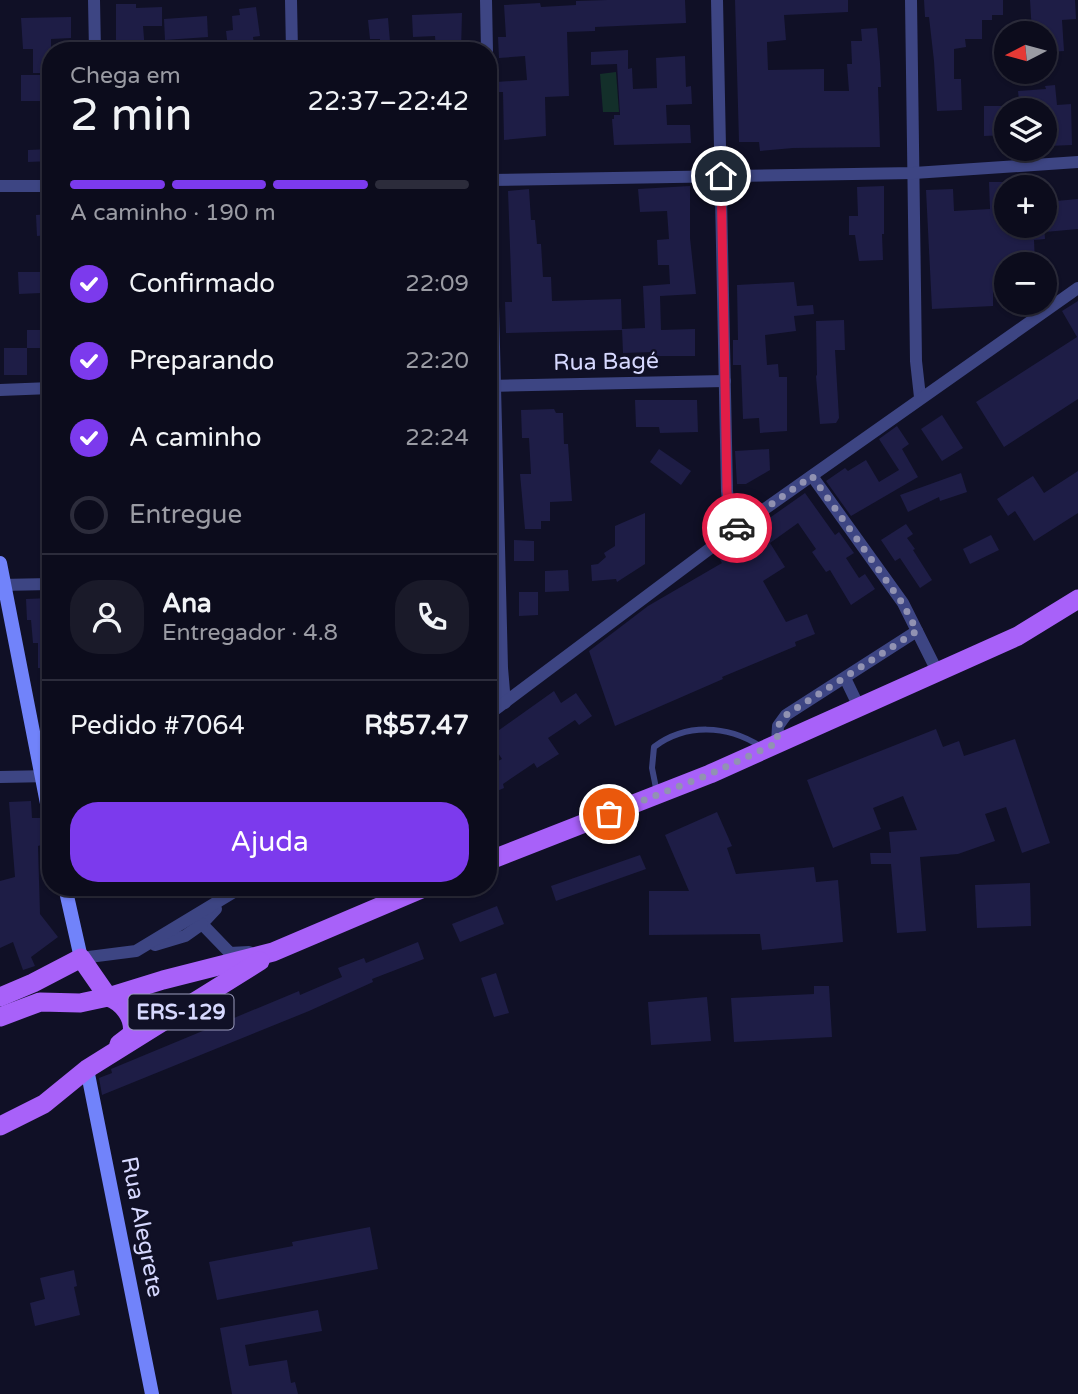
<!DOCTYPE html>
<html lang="pt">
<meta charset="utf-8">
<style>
:root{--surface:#0c0c1c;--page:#1a1a29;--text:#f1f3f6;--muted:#9a9ba3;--line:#2c2c3b;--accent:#7c3aed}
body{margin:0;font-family:"Varela Round",sans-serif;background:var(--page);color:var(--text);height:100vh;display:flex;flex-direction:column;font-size:26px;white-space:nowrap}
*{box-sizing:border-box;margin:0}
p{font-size:23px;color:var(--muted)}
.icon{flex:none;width:38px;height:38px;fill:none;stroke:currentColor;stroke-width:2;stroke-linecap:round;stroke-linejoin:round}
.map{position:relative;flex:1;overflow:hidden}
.panel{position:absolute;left:42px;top:42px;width:455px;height:854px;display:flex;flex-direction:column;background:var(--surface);border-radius:28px;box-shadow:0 2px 5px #0004,0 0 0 2px var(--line)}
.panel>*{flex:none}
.needle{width:46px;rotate:264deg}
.fabs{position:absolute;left:994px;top:21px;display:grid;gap:14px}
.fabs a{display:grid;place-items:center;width:63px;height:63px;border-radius:50%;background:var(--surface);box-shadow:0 2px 5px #0004,0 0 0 2px var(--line);font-size:35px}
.pin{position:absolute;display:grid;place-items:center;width:60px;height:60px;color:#fff;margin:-30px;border:4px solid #fff;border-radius:50%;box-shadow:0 2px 7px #0007}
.courier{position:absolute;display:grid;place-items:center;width:70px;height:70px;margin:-35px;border:5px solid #e11d48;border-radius:50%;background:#fff;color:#222;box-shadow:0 2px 9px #0007}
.head em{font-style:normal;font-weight:600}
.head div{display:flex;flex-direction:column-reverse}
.head{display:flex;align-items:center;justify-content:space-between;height:119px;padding:0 28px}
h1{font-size:46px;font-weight:600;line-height:52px}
.bar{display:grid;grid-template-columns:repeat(4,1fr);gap:10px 7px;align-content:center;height:84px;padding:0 28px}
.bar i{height:9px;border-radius:5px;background:var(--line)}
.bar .selected{background:var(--accent)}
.bar p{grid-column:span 4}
.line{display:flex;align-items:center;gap:18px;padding:0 28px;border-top:2px solid var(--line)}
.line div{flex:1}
.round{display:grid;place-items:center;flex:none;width:74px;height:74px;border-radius:28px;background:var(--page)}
ol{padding:0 28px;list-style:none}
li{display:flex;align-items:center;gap:21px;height:77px}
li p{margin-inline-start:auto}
li .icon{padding:7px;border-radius:50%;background:var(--accent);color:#fff;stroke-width:4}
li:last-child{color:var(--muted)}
li i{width:38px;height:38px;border:4px solid var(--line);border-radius:50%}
.cta{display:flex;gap:14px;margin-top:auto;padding:14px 28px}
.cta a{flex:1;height:80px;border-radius:28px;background:var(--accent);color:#fff;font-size:28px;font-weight:600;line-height:80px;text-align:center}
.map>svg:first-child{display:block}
.green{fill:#132f2a}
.building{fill:#1e1d46}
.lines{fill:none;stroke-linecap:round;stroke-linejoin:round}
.lane{stroke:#3d4583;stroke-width:6}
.street{stroke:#3d4583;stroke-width:12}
.secondary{stroke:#7183fa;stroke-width:14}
.primary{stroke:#a861f9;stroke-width:19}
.done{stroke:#9192b2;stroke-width:7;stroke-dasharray:0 12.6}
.route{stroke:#e11d48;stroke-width:9}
.labels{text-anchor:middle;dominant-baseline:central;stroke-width:5;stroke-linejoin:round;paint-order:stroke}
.shield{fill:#101026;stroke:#9b9cbd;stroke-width:2}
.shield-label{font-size:21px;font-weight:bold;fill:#d6d8fe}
.street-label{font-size:23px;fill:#d6d8fe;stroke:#101026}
</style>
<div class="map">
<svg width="1078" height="1394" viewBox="0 0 1078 1394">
<rect width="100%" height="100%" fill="#101026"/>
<path class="green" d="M616,72l3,40h-16l-3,-38z"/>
<g class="building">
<path d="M607,0h78l1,23 -91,4v4l-28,1 2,64 -24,1 1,39 -42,4 -1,-48h-6l-1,-10 31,-2 -2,-24 -26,2 -1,-21h8l-2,-32 36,-2 1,4 35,-2v-4z"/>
<path d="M735,0h113v12l-64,3 2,25 -19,2 1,28 56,-1v22h25l-2,-27h5l-1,-23h11l-1,-12 16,-1 3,35 1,24h-3l2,60 -87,1 -33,3 -1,-9h-20z"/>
<path d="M924,0h79v15h-11v5h-10v19h-17l1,8 -12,2v30h7l1,31 -25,1 -3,-50 -5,-44h-4z"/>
<path d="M1030,0h45l1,19 -14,1 2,31 -13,1 -1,-19h-18z"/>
<path d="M116,4h20v4l26,-1v19h-19l2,25h-13l-1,-7 -15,1z"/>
<path d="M256,7l4,29 -7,1 1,8 -26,3 -2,-17 7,-1 -1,-14 8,-1 -1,-6z"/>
<path d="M462,13l-1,38h-25l-1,-15 -22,1 -1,-22z"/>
<path d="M207,16l1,21 -43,3 -1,-21z"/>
<path d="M71,17v21l-20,1v34h-18v-24h-10l-2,-31z"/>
<path d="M388,18l2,24 -10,1v-4h-10l-2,-19z"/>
<path d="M628,50v19l4,-1 1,21 24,-1 -1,-30 29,-2 1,31 5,-1 1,18 -26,1 1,20h23l1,18 -77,2 -2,-26h2v-4h6l-3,-51 -26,1v-13z"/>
<path d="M21,75h22l-1,26h-21z"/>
<path d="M1055,85l2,20 14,-1 1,41 -24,1 -3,-36h-25l-2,-19 28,-2 -1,-3z"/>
<path d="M984,106h22v29l-22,1z"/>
<path d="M51,149v12l-23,1v-12z"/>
<path d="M989,182h17v44h38l1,13 -11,1 1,24h-29v28h-13v14l-61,3 -6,-119 27,-1 1,22 36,-2z"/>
<path d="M690,186v52l6,56 -36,2 1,34 34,-1v27h-41v-4l-31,1 -1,-24 23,-1 -2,-42 27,-2 -1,-19h-11l-1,-25 12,-1 -2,-28 -27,1 -2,-23z"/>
<path d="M884,186v48h-2l1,26 -24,1 -4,-26h-6v-19h9l-1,-29z"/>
<path d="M529,189l2,31h4l2,24h4l2,33h8l1,24 69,-2 1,31 -116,3 -1,-31h7l-4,-111z"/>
<path d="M1078,199v30l-33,3v-30z"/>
<path d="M51,214v21l-14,1 -1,-21z"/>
<path d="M18,272h33v24l-10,1v-4l-22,1z"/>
<path d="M794,282l3,24 16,-1 1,9 -20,2 2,15 -31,4 2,30 11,-1 1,13h8v54l-27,2 -1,-15 -16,1 -2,-54h-8v-25h5l-1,-55z"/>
<path d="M1078,301v98l-74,48 -28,-45 101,-65 -15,-26z"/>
<path d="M844,320l1,30h-10l4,68 -3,5 -16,1 -4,-48 1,-1 -1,-54z"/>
<rect x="27" y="330" width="15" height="18"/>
<rect x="4" y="348" width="23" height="27"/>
<path d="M635,400h62l1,32 -38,1 -1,-6h-23z"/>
<path d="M554,409l2,4h7l1,31h4l4,57 -22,1v19h-9v8h-16l-5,-55h11l-2,-36h-7l-1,-28z"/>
<path d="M942,415l21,33 -21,13 -21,-32z"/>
<path d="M897,426l12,18 -7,5 16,28 -67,39 -25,-35 19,-13 3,3 18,-11 13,22 20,-12 -20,-31z"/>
<path d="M659,449l32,22 -10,14 -31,-23z"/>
<path d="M769,449l1,21 -24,14h-9l-2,-33z"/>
<path d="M1078,471v42l-44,28 -19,-30 -7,5 -11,-17 36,-23 11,17z"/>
<path d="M961,473l6,19 -27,9 -1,-4 -31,15 -8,-17z"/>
<path d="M805,493l30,42 4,-3 15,21 -8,5 13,20 6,-4 10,15 -24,16 -21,-35 -4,2 -14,-20 4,-3 -18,-26 -28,20 15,24 -22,14 23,41 21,-8 8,20 -20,8 1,4 -74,31 1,2 -108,47 -26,-75 59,-45 74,-43 -5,-8z"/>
<path d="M645,513v51l-28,18 -1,-3 -24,2 -1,-16 7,-1 8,-7 -2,-4 11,-7v-20z"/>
<path d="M906,524l7,10 -6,4 8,11 -2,1 19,30 -12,8 -20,-30 -5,3 -14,-21z"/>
<path d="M991,535l8,15 -29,14 -7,-15z"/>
<path d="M514,540l20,1v20h-20z"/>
<path d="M568,570l1,21 -24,1v-21z"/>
<path d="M519,592h19v23l-19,1z"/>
<path d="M51,598v70h-13v-25h-5l-2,-23h-4l-1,-21z"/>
<path d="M554,691l7,12 15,-10 16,23 -13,9 -4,-5 -27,18 11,16 -22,14 -3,-5 -31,21 1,4 -16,7v-29l14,-7 -14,-21z"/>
<path d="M936,729l7,18 16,-6 5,15 51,-17 35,104 -28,10 -16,-46 -21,7 10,27 -37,13 -38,3 6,74 -29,2 -6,-69h-20l-1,-11h21l-2,-21 28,-2 -14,-34 -30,12 8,21 -48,19 -26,-68z"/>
<path d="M31,801l1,17h8v2l1,25 -3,1 2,68 18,23 -27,20 4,9 -12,4 -10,-28 -13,6v-67l15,-4 -6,-75z"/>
<path d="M717,812l15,34 -5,2 9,26 78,-7 2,15 22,-2 5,62 -81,8 -2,-16 -111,1v-44h40l-24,-56z"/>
<path d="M640,855l6,14 -90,32 -5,-15z"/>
<path d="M1030,883l1,43 -54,2 -2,-43z"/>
<path d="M497,906l7,18 -44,18 -8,-18z"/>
<path d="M418,942l6,17 -52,20 1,3 -64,29 -207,84 -3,-17 13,-5 -1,-4 188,-78 1,4 42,-18 -4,-9 26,-10 2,5z"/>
<path d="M496,973l13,40 -15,4 -13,-39z"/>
<path d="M814,986h15l3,51 -98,5 -3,-44 83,-4z"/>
<path d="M707,997l4,44 -60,4 -3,-43z"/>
<path d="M370,1227l8,42 -161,31 -8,-38 84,-16 -1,-4z"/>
<path d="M74,1270l3,16 -3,1 6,28 -45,11 -5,-23 15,-4 -5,-21z"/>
<path d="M318,1310l4,21 -77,14 4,21 38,-6 4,23 4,-1 3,12h-66l-12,-66z"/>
</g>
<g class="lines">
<path class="lane" d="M657,793l-5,-25 2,-21c32,-24 73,-22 106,-1"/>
<g class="street">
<path d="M94,0l1,51"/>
<path d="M291,0l1,51"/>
<path d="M486,0l1,51"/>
<path d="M717,0l10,491 5,41"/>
<path d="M911,0l5,361 4,36"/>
<path d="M488,105l14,563 3,35"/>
<path d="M488,180l426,-7 164,-11"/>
<path d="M0,186h51"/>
<path d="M488,386l237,-5"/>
<path d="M0,390l51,-2"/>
<path d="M812,476l91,127 35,70"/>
<path d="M0,585l51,-1"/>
<path d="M845,678l14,29"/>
<path d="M488,715l244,-183 346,-244"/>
<path d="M777,743l1,-17 8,-11 131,-84"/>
<path d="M0,777l51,-1"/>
<path d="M216,909l-14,15 28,29 19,-1"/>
<path d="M155,945l30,-9 17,-12"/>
<path d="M81,958l55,-7 106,-64"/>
</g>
<g class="secondary">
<path d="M0,563l51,261"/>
<path d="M65,887l16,71"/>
<path d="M87,1069l65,325"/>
</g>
<g class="primary">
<path d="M488,861l222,-87 308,-138 60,-37"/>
<path d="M0,997l33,-14 48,-25 27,39c15,5 27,21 24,37l-13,10"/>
<path d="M0,1017l40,-15 40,1 28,-6 55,-17 110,-28 153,-65"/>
<path d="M0,1126l44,-22 43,-35 173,-108"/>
</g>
</g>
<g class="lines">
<path class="done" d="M609,814l101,-40 67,-31 1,-17 8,-11 131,-84 -14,-27 -91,-128 -75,52"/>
<path class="route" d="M721,176l6,315 5,41 5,-4"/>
</g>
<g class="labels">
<rect class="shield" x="128.5" y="994.5" width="105" height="35" rx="5"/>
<g class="shield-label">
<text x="181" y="1012">ERS-129</text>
</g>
<g class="street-label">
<text transform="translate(606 362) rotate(-1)">Rua Bagé</text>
<text transform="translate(142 1227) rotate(79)">Rua Alegrete</text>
</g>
</g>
</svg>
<div class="fabs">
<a><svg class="needle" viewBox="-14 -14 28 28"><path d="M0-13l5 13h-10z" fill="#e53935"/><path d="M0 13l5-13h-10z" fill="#9a9ba3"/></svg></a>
<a><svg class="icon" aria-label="layers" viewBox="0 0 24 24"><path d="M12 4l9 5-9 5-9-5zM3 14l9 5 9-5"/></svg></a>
<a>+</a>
<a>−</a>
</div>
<div class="pin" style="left:609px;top:814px;background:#ea580c"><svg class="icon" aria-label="bag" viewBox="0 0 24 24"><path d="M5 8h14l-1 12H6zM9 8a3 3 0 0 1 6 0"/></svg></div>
<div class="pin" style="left:721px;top:176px;background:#1f2937"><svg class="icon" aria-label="home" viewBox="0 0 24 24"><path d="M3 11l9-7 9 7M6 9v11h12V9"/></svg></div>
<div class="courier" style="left:737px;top:528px"><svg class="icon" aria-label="car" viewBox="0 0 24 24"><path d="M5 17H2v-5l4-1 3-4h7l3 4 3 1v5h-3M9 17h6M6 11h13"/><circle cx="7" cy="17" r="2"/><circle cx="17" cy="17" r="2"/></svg></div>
<section class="panel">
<div class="head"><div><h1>2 min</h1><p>Chega em</p></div><em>22:37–22:42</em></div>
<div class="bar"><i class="selected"></i><i class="selected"></i><i class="selected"></i><i></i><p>A caminho · 190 m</p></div>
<ol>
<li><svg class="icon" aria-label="check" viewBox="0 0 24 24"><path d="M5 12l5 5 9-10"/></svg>Confirmado<p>22:09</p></li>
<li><svg class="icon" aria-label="check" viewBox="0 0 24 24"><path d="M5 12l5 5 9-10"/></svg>Preparando<p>22:20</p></li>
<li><svg class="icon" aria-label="check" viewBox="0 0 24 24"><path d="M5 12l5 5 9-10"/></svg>A caminho<p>22:24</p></li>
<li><i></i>Entregue</li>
</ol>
<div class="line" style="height:126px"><a class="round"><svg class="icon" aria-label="person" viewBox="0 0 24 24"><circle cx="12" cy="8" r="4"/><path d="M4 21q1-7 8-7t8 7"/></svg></a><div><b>Ana</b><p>Entregador · 4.8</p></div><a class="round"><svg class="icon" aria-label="phone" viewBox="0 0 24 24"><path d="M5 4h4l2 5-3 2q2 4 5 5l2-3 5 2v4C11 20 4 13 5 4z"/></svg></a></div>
<div class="line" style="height:91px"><div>Pedido #7064</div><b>R$57.47</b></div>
<div class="cta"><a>Ajuda</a></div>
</section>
</div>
